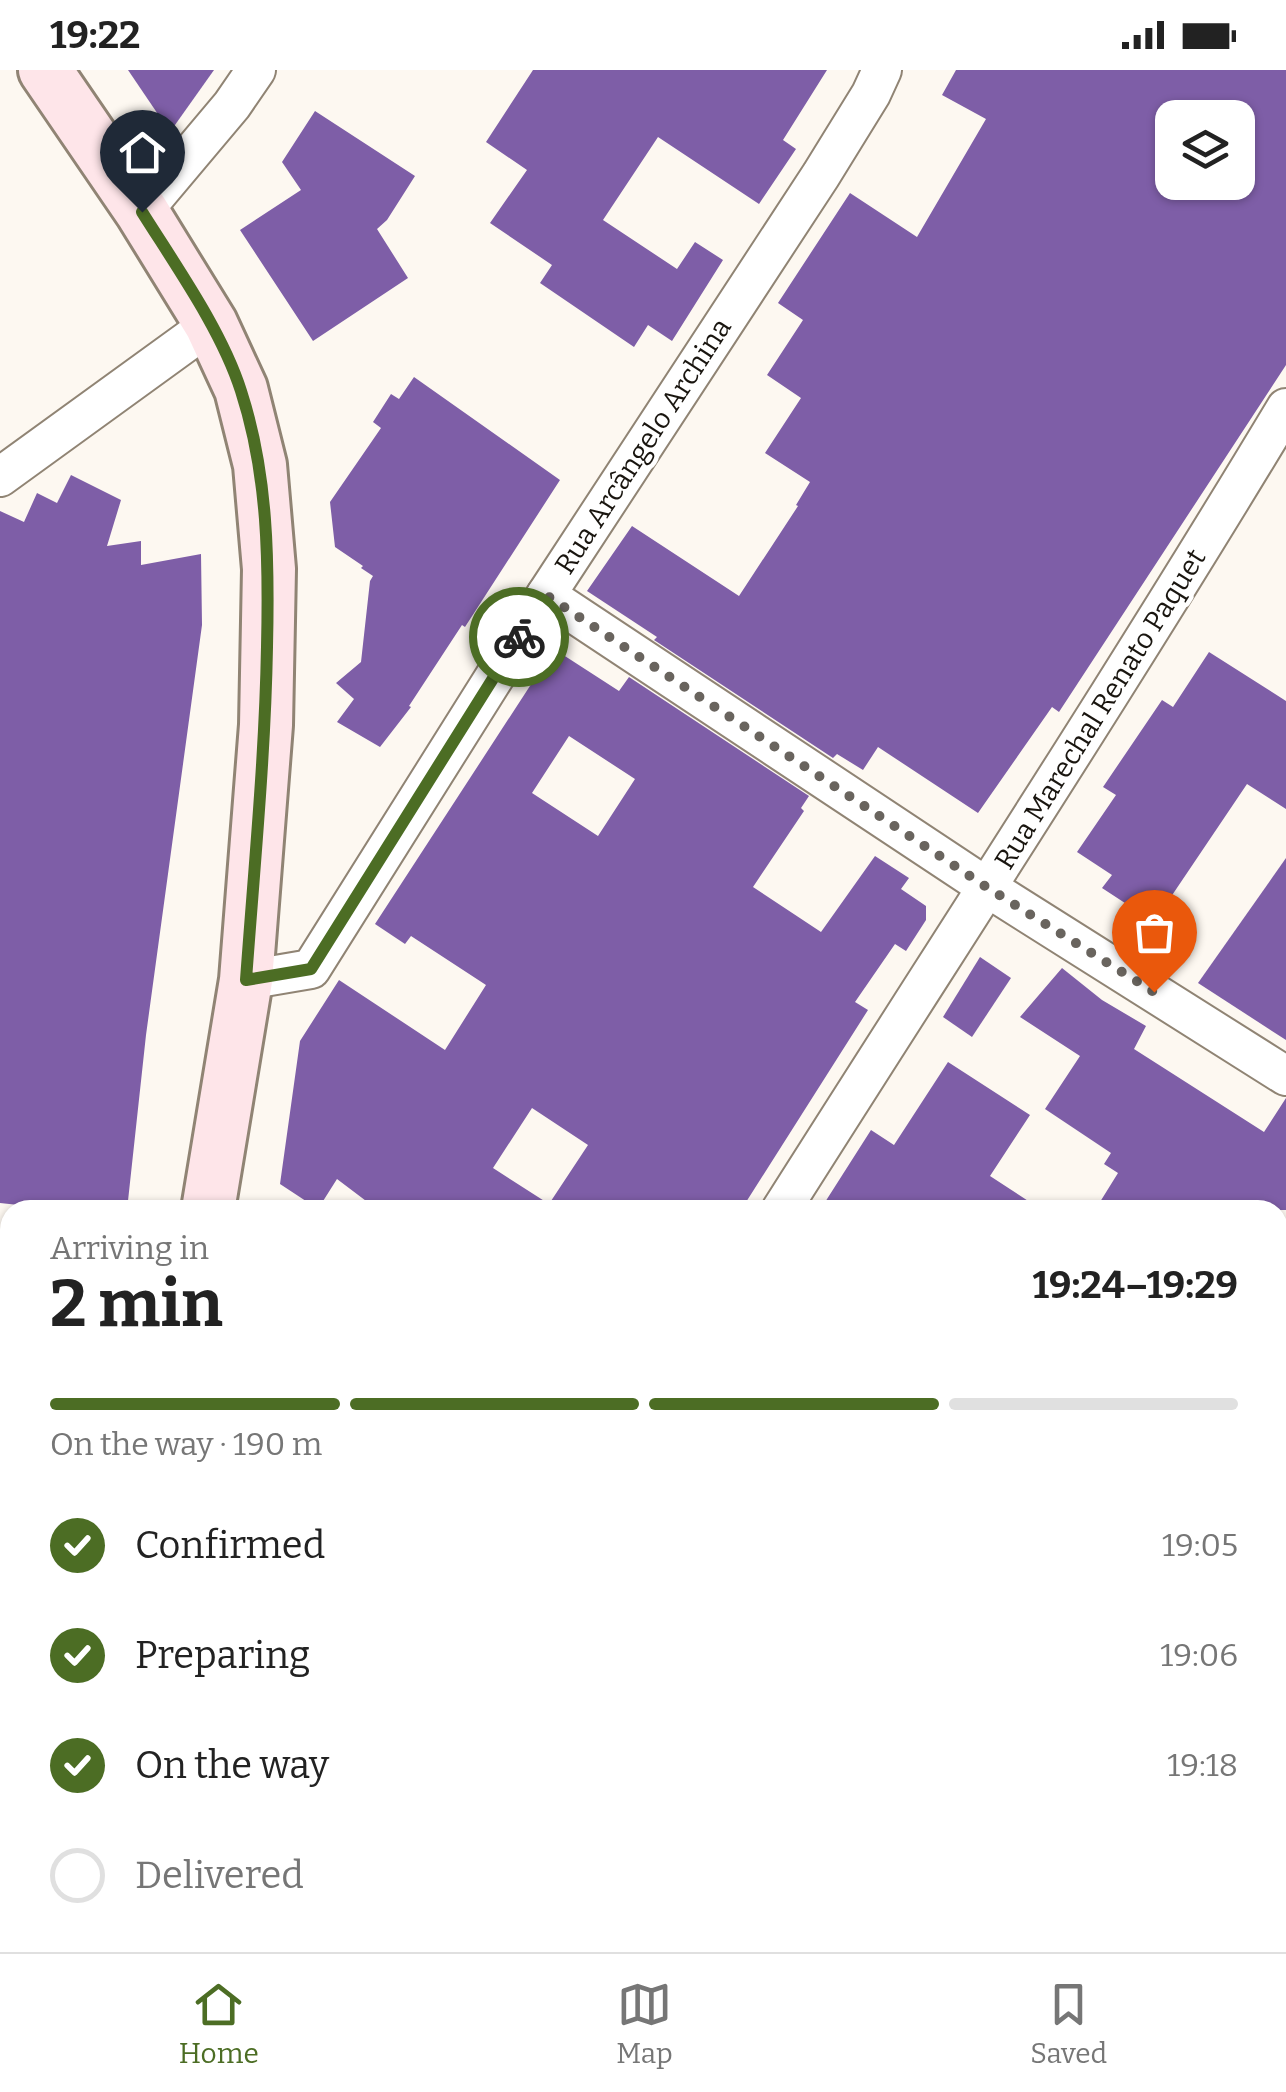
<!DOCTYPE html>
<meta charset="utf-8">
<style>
:root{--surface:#fff;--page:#f6f6f6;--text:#222;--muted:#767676;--line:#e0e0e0;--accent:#4c6d24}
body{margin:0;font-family:Bitter,serif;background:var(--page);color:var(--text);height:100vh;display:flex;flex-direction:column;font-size:38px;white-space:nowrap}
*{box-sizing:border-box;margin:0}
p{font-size:32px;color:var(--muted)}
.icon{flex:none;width:55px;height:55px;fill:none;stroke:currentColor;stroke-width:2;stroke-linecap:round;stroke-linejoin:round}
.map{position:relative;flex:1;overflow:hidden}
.drawer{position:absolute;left:0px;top:1130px;width:1288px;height:752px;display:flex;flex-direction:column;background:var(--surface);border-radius:30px 30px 0 0;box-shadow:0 2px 8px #0004}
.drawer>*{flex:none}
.controls{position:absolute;left:1155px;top:30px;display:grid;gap:20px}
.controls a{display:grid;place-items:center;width:100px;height:100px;border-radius:20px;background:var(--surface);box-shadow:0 2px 8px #0004;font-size:50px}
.pin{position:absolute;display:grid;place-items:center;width:85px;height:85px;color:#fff;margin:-102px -42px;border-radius:50% 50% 50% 0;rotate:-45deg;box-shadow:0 0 10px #0007}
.pin .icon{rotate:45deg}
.courier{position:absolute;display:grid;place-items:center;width:100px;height:100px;margin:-50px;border:8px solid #4c6d24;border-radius:50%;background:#fff;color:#222;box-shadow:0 2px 12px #0007}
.overview em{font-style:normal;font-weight:700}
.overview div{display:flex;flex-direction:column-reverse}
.overview{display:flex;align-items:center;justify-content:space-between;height:170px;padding:0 50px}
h1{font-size:65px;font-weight:700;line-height:75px}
.bar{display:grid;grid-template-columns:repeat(4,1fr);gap:15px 10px;align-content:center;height:120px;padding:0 50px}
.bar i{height:12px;border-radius:8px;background:var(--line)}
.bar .active{background:var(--accent)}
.bar p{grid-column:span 4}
ol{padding:0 50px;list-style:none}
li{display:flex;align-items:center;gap:30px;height:110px}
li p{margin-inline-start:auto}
li .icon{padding:10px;border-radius:50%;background:var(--accent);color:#fff;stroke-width:4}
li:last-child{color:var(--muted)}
li i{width:55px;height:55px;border:5px solid var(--line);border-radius:50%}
.status{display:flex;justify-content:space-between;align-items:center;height:70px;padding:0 50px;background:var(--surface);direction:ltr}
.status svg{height:28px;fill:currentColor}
.dock{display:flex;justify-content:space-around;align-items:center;height:140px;border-top:2px solid var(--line);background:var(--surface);font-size:28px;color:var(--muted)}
.dock a{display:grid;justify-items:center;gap:5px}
.dock .active{color:var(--accent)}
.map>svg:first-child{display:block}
.building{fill:#7e5ea7;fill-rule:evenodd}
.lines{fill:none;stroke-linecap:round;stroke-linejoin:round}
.street-casing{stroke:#908474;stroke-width:42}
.secondary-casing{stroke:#908474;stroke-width:58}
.street{stroke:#fff;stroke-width:38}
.secondary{stroke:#fee5e9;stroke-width:52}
.done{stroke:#69645e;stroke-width:10;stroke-dasharray:0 18}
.route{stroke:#4c6d24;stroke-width:12}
.labels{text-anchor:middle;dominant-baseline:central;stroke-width:9;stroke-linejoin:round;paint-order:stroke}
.street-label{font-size:28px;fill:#19150f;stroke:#fff}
</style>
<div class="status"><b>19:22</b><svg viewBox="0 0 49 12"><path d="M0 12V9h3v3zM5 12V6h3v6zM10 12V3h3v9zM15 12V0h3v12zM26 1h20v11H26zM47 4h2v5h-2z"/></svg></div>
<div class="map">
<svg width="1286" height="1882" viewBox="0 0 1286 1882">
<rect width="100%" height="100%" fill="#fdf8f1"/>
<g class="building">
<path d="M128,0h86l-44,62z"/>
<path d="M533,0h294l-44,70 13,9 -37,55 -101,-67 -55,83 74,49 18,-27 28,18 -51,81 -24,-16 -14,22 -94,-64 12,-18 -62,-42 37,-53 -41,-28z"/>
<path d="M956,0h330v295l-227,347 -7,-5 -74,106 -100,-66 -15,23 -26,-16 -4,4 -179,-118 3,-3 -70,-46 45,-65 107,70 59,-90 -2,-1 14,-23 -45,-29 36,-55 -34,-23 36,-55 -25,-17 72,-110 67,44 69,-118 -44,-24zM1172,48h66v64h-66z"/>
<path d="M315,41l100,65 -28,44 -10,9 31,49 -95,63 -73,-111 61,-40 -19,-28z"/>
<path d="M414,307l146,103 -95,147 -3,-2 -53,81 2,1 -31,40 -43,-25 17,-23 -18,-16 25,-21 9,-81 3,-5 -12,-8 2,-2 -28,-19 -5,-45 51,-74 -8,-6 18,-28 8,5z"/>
<path d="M71,405l50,25 -14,46 34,-5v24l60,-11 1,71 -56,410 -19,175h-62l-65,-7v-692l24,11 13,-29 20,10z"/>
<path d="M554,579l65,42 10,-14 180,119 -8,12 3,3 -51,76 68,45 54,-76 34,22 -8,11 25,17v14l-20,31 -11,-7 -40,58 13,8 -127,200h-363l-41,-31 -19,30 -38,-25 20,-143 39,-61 106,70 41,-65 -75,-49 -6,8 -30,-20zM569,666l66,43 -37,57 -66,-43zM532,1038l56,37 -39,59 -56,-36z"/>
<path d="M1209,582l77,49v108l-39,-25 -93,138 -52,-34 10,-13 -35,-23 39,-57 -13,-8 59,-87 11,7z"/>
<path d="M1286,788v182l-88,-57z"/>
<path d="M980,887l31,21 -39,59 -29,-20z"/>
<path d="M1062,898l40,32 44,26 -12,23 130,83 22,-34v112h-191l23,-37 -14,-9 7,-11 -66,-44 35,-53 -60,-39z"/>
<path d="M948,992l82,53 -40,61 52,34h-222l51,-80 23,15z"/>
</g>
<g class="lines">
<g class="street-casing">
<g id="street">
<path d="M142,142l90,-107 24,-35"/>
<path d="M0,407l211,-153"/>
<path d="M546,525l442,293 298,188"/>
<path d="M246,910l65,-11 235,-374 275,-420 50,-81 11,-24"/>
<path d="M781,1140c169,-267 342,-531 505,-802"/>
<path d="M1278,1337l8,-13"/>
<path d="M0,1616l10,1"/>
<path d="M683,1872l15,10"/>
<path d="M1223,1872l15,10"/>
<path d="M307,1882l6,-10"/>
<path d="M927,1882l6,-10"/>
</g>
</g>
<g class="secondary-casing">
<g id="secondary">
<path d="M45,0l97,142 69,112 30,65 19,76 9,104 -3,156 -20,255 -38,230"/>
<path d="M110,1882l1,-10"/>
</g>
</g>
<use href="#street" class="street"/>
<use href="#secondary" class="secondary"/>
</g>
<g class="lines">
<path class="done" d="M519,567l27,-42 442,293 166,104"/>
<path class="route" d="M142,142c34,54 80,119 99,179 27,83 28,170 26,256 -2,111 -13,222 -21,333l65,-11 208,-332"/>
</g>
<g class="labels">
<g class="street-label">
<text transform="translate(643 376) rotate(-57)">Rua Arcângelo Archina</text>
<text transform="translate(1100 639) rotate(-58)">Rua Marechal Renato Paquet</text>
</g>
</g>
</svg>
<div class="controls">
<a><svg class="icon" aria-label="layers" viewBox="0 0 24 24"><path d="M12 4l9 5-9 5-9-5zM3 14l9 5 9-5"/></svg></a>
</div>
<div class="pin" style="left:1154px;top:922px;background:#ea580c"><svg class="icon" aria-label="bag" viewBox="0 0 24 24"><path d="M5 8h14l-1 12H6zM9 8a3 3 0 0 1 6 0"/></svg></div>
<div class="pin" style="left:142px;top:142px;background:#1f2937"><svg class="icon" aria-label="home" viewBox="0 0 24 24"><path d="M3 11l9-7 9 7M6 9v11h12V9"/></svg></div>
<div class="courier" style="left:519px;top:567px"><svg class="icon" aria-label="bike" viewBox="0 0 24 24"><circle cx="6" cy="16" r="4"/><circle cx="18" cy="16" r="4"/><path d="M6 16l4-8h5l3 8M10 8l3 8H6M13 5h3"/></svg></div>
<section class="drawer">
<div class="overview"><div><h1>2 min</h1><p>Arriving in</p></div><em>19:24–19:29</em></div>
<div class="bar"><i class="active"></i><i class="active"></i><i class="active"></i><i></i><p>On the way · 190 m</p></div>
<ol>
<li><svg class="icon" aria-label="check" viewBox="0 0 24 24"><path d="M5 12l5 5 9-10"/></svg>Confirmed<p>19:05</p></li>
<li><svg class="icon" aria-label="check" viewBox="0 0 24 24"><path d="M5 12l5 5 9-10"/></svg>Preparing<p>19:06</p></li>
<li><svg class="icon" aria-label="check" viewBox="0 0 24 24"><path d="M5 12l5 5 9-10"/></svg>On the way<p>19:18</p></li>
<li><i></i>Delivered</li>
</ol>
</section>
</div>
<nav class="dock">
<a class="active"><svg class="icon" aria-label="home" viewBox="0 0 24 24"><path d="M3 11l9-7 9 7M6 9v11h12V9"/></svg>Home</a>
<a><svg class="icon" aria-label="map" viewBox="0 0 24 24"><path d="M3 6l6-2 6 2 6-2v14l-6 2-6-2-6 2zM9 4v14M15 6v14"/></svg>Map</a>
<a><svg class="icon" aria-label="saved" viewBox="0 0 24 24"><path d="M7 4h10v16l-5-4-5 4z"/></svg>Saved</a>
</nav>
